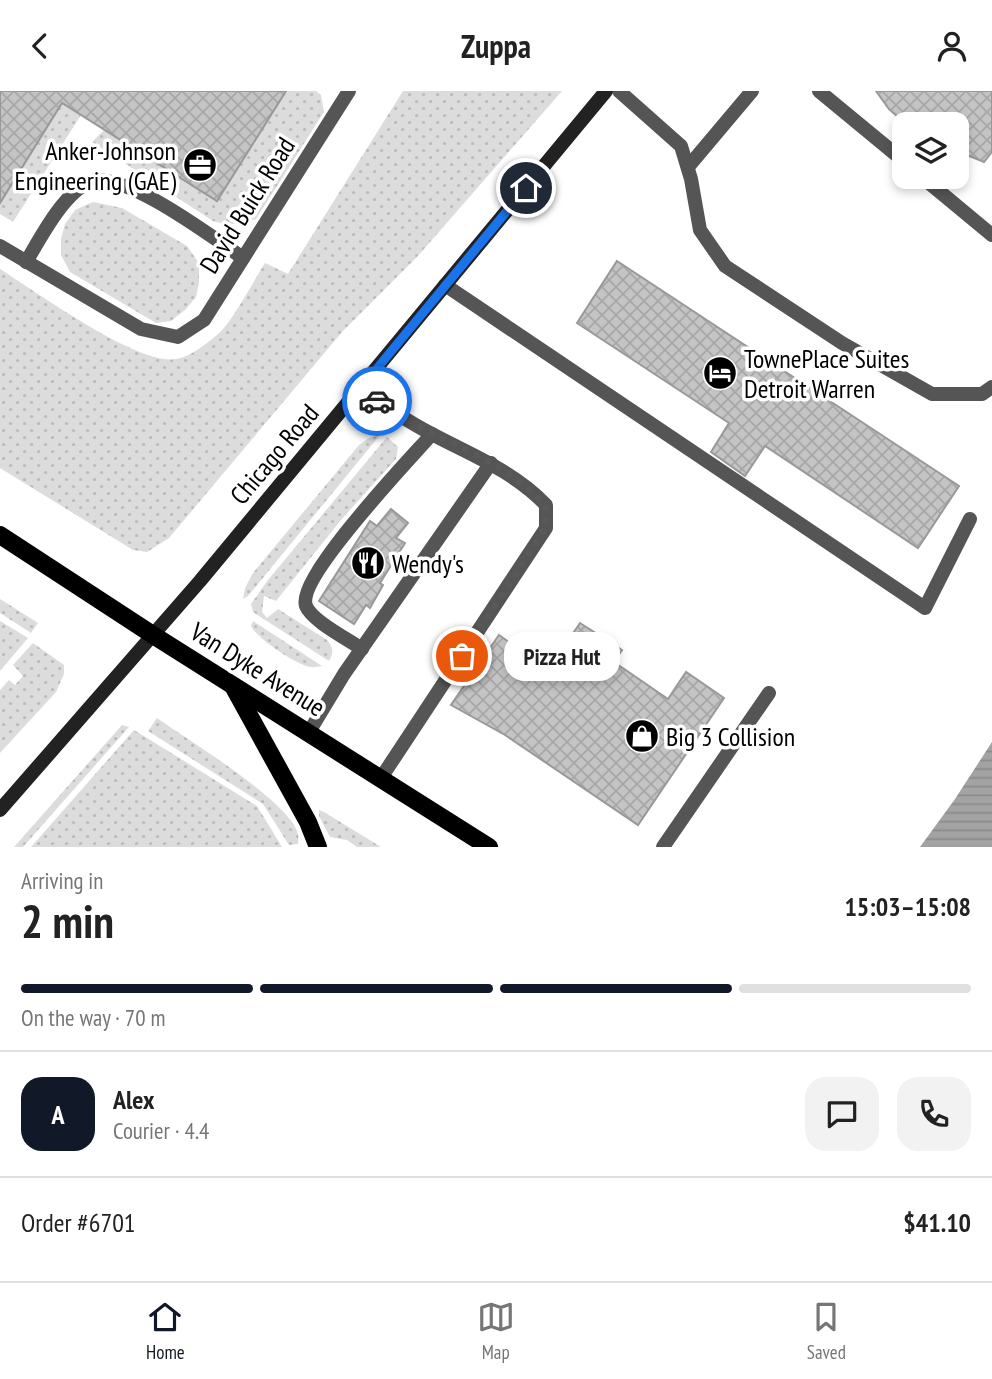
<!DOCTYPE html>
<meta charset="utf-8">
<style>
:root{--surface:#fff;--page:#f2f2f2;--text:#222;--muted:#767676;--line:#e0e0e0;--accent:#111827}
body{margin:0;font-family:"PT Sans Narrow",sans-serif;background:var(--page);color:var(--text);height:100vh;display:flex;flex-direction:column;font-size:26px;white-space:nowrap}
*{box-sizing:border-box;margin:0}
p{font-size:23px;color:var(--muted)}
.icon{flex:none;width:38px;height:38px;fill:none;stroke:currentColor;stroke-width:2;stroke-linecap:round;stroke-linejoin:round}
.map{position:relative;height:756px;overflow:hidden}
.details{display:flex;flex-direction:column;background:var(--surface);flex:1}
.details>*{flex:none}
.buttons{position:absolute;left:892px;top:21px;display:grid;gap:14px}
.buttons a{display:grid;place-items:center;width:77px;height:77px;border-radius:14px;background:var(--surface);box-shadow:0 4px 10px #0003;font-size:35px}
.pin{position:absolute;display:grid;place-items:center;width:60px;height:60px;color:#fff;margin:-30px;border:4px solid #fff;border-radius:50%;box-shadow:0 2px 7px #0007}
.courier{position:absolute;display:grid;place-items:center;width:70px;height:70px;margin:-35px;border:5px solid #1a73e8;border-radius:50%;background:#fff;color:#222;box-shadow:0 2px 9px #0007}
.bubble{position:absolute;height:49px;border-radius:21px;background:var(--surface);box-shadow:0 4px 10px #0003;font-size:23px;font-weight:600;line-height:49px;text-align:center}
.summary em{font-style:normal;font-weight:600}
.summary div{display:flex;flex-direction:column-reverse}
.summary{display:flex;align-items:center;justify-content:space-between;height:119px;padding:0 21px}
h1{font-size:46px;font-weight:600;line-height:52px}
.bar{display:grid;grid-template-columns:repeat(4,1fr);gap:10px 7px;align-content:center;height:84px;padding:0 21px}
.bar i{height:9px;border-radius:5px;background:var(--line)}
.bar .current{background:var(--accent)}
.bar p{grid-column:span 4}
.line{display:flex;align-items:center;gap:18px;padding:0 21px;border-top:2px solid var(--line)}
.line div{flex:1}
.round{display:grid;place-items:center;flex:none;width:74px;height:74px;border-radius:21px;background:var(--page)}
header{display:flex;justify-content:space-between;align-items:center;height:91px;padding:0 21px;background:var(--surface);font-size:32px;font-weight:600}
.tab-bar{display:flex;justify-content:space-around;align-items:center;height:98px;border-top:2px solid var(--line);background:var(--surface);font-size:19px;color:var(--muted)}
.tab-bar a{display:grid;justify-items:center;gap:4px}
.tab-bar .current{color:var(--accent)}
.map>svg:first-child{display:block}
.grass{fill:url(#grass-dots)}
.water{fill:url(#water-rules)}
.building{fill:url(#building-cross-hatch);stroke:#999;stroke-width:2}
.lines{fill:none;stroke-linecap:round;stroke-linejoin:round}
.service{stroke:#555;stroke-width:14}
.secondary{stroke:#222;stroke-width:14}
.primary{stroke:#000;stroke-width:18}
.done{stroke:#595959;stroke-width:7;stroke-dasharray:0 12.6}
.route{stroke:#1a73e8;stroke-width:9}
.labels{text-anchor:middle;dominant-baseline:central;stroke-width:7;stroke-linejoin:round;paint-order:stroke}
.poi-label{font-size:26px;fill:#000;stroke:#fff;text-anchor:start}
.street-label{font-size:26px;fill:#000;stroke:#fff}
</style>
<header><svg class="icon" aria-label="back" viewBox="0 0 24 24"><path d="M15 5l-7 7 7 7"/></svg>Zuppa<svg class="icon" aria-label="person" viewBox="0 0 24 24"><circle cx="12" cy="8" r="4"/><path d="M4 21q1-7 8-7t8 7"/></svg></header>
<div class="map">
<svg width="992" height="756" viewBox="0 0 992 756">
<defs>
<pattern id="grass-dots" width="8" height="8" patternUnits="userSpaceOnUse" patternTransform="scale(1.75)"><rect width="8" height="8" fill="#dcdcdc"/><path d="M2 2h.1M6 6h.1" fill="none" stroke="#bbb" stroke-width="1.8" stroke-linecap="round"/></pattern>
<pattern id="water-rules" width="6" height="5" patternUnits="userSpaceOnUse" patternTransform="scale(1.75)"><rect width="6" height="5" fill="#a3a3a3"/><path d="M0 2.5h6" fill="none" stroke="#8b8b8b"/></pattern>
<pattern id="building-cross-hatch" width="8" height="8" patternUnits="userSpaceOnUse" patternTransform="scale(1.75)"><rect width="8" height="8" fill="#c4c4c4"/><path d="M0 0l8 8M0 8l8-8" fill="none" stroke="#a7a7a7"/></pattern>
</defs>
<rect width="100%" height="100%" fill="#fff"/>
<g class="grass">
<path d="M286,0h30l5,4 3,17 -68,107 -28,6 -15,-4 -121,-79 12,-12 113,70z"/>
<path d="M403,0h159l-145,166 -75,75 -173,206 -22,14 -14,-2 -133,-82v-199c35,22 138,97 176,90 14,-2 30,-15 41,-24 14,-11 37,-55 48,-72l23,11z"/>
<path d="M62,12l19,12 -68,107 -13,-8v-11z"/>
<path d="M93,111l29,6 65,38 12,17v20l-3,14 -11,13 -14,11 -15,2 -86,-51 -9,-17v-16l4,-15 10,-14z"/>
<path d="M380,344l-132,161 -5,3 2,-11 8,-15 106,-128 10,-7z"/>
<path d="M387,346l11,10 -2,12 -55,61 -65,81 -12,-5 -2,16 5,6 11,-9 49,31c6,7 7,13 2,21l-76,-49 -2,-8 17,-24z"/>
<path d="M0,508l38,24 -7,10 -31,-20z"/>
<path d="M0,530l28,17 -28,33z"/>
<path d="M253,530l69,45c-6,1 -10,2 -16,0 -15,-5 -48,-27 -55,-40z"/>
<path d="M33,552l31,22v9l-8,18 -56,61v-63l9,-10 6,5 8,-9 -10,-11z"/>
<path d="M157,627c28,20 135,85 141,116 1,3 0,7 0,10l-9,1 -26,-41 -115,-73z"/>
<path d="M122,634l7,2 -106,120h-9z"/>
<path d="M134,639l123,76 25,41h-251z"/>
<path d="M319,719l5,2 57,35h-24l-10,-7 -17,-3 -11,-21z"/>
</g>
<path class="water" d="M992,651v105h-72l35,-48z"/>
<g class="building">
<path d="M0,0h286l-69,110 -155,-98 -62,100z"/>
<path d="M876,0h116v61l-8,10 -27,-11v-27h-51l-17,-15z"/>
<path d="M617,170l342,225 -41,62 -153,-102 -20,30 -34,-24 18,-29 -152,-100z"/>
<path d="M391,418l17,14 -12,15 9,5 -25,40 3,2 -13,23 -4,-3 -12,19 -35,-23 51,-80 7,5z"/>
<path d="M580,532l42,27 -8,12 54,37 18,-27 38,26 -86,127 -133,-90 -54,-30 48,-70 49,35z"/>
</g>
<g class="lines">
<g class="service">
<path d="M619,0l62,55 10,33 9,51 25,36 117,77 90,51h50l10,-7"/>
<path d="M819,0l86,71"/>
<path d="M688,76l64,-76"/>
<path d="M922,86l70,58"/>
<path d="M0,155l141,83 37,8 26,-17 145,-229"/>
<path d="M26,171c14,-23 37,-69 64,-80 33,-13 123,56 153,76"/>
<path d="M445,194l480,323 45,-89"/>
<path d="M360,298c23,16 45,31 70,44 41,22 84,38 116,72v23l-165,250"/>
<path d="M362,558c-14,-10 -50,-28 -56,-43 -10,-28 104,-147 126,-172"/>
<path d="M309,641l35,-58 147,-211"/>
<path d="M663,756l106,-154"/>
</g>
<path class="secondary" d="M0,719l200,-229 406,-490"/>
<g class="primary">
<path d="M0,444l153,100 336,212"/>
<path d="M233,595l75,136 10,25"/>
</g>
</g>
<g class="lines">
<path class="done" d="M377,310c54,38 124,55 169,105v22l-84,128"/>
<path class="route" d="M377,310l-17,-12 166,-201"/>
</g>
<defs>
<g id="office-disc" transform="scale(1.75)"><circle r="9.5" fill="#000" stroke="#fff"/><path d="M-6-3h4V-5.5h4V-3h4V5H-6ZM-1-4.5V-3h2v-1.5ZM-6 0V1H6V0Z" fill="#fff"/></g>
<g id="hotel-disc" transform="scale(1.75)"><circle r="9.5" fill="#000" stroke="#fff"/><path d="M-6-4.5h1.5V1H6V5H4.5V3h-9V5H-6ZM-4 0a1.8 1.8 0 1 1 3.6 0ZM.5 0V-2.5h3Q6-2.5 6 0Z" fill="#fff"/></g>
<g id="restaurant-disc" transform="scale(1.75)"><circle r="9.5" fill="#000" stroke="#fff"/><path d="M-5-6h1v4h1v-4h1v4h1v-4h1v5L-1.5 .5V6h-2V.5L-5-1ZM5-6V6H3V1.5H1.5Q1.5-4 5-6Z" fill="#fff"/></g>
<g id="shop-disc" transform="scale(1.75)"><circle r="9.5" fill="#000" stroke="#fff"/><path d="M-5-2.5h2.3a2.7 3.5 0 0 1 5.4 0H5L5.5 6h-11ZM-1.5-2.5h3a1.5 2.3 0 0 0-3 0Z" fill="#fff"/></g>
</defs>
<g fill-rule="evenodd">
<use href="#office-disc" x="200" y="74"/>
<use href="#hotel-disc" x="720" y="282"/>
<use href="#restaurant-disc" x="368" y="472"/>
<use href="#shop-disc" x="642" y="645"/>
</g>
<g class="labels">
<g class="poi-label">
<text x="176" y="59" text-anchor="end">Anker-Johnson<tspan x="176" dy="30">Engineering (GAE)</tspan></text>
<text x="744" y="267">TownePlace Suites<tspan x="744" dy="30">Detroit Warren</tspan></text>
<text x="392" y="472">Wendy's</text>
<text x="666" y="645">Big 3 Collision</text>
</g>
<g class="street-label">
<text transform="translate(247 114) rotate(-58)">David Buick Road</text>
<text transform="translate(274 363) rotate(-50)">Chicago Road</text>
<text transform="translate(258 578) rotate(32)">Van Dyke Avenue</text>
</g>
</g>
</svg>
<div class="buttons">
<a><svg class="icon" aria-label="layers" viewBox="0 0 24 24"><path d="M12 4l9 5-9 5-9-5zM3 14l9 5 9-5"/></svg></a>
</div>
<div class="pin" style="left:462px;top:565px;background:#ea580c"><svg class="icon" aria-label="bag" viewBox="0 0 24 24"><path d="M5 8h14l-1 12H6zM9 8a3 3 0 0 1 6 0"/></svg></div>
<div class="pin" style="left:526px;top:97px;background:#1f2937"><svg class="icon" aria-label="home" viewBox="0 0 24 24"><path d="M3 11l9-7 9 7M6 9v11h12V9"/></svg></div>
<div class="courier" style="left:377px;top:310px"><svg class="icon" aria-label="car" viewBox="0 0 24 24"><path d="M5 17H2v-5l4-1 3-4h7l3 4 3 1v5h-3M9 17h6M6 11h13"/><circle cx="7" cy="17" r="2"/><circle cx="17" cy="17" r="2"/></svg></div>
<div class="bubble" style="left:504px;top:541px;width:116px">Pizza Hut</div>
</div>
<section class="details">
<div class="summary"><div><h1>2 min</h1><p>Arriving in</p></div><em>15:03–15:08</em></div>
<div class="bar"><i class="current"></i><i class="current"></i><i class="current"></i><i></i><p>On the way · 70 m</p></div>
<div class="line" style="height:126px"><b class="round" style="background:var(--accent);color:#fff">A</b><div><b>Alex</b><p>Courier · 4.4</p></div><a class="round"><svg class="icon" aria-label="chat" viewBox="0 0 24 24"><path d="M4 5h16v11H9l-5 4z"/></svg></a><a class="round"><svg class="icon" aria-label="phone" viewBox="0 0 24 24"><path d="M5 4h4l2 5-3 2q2 4 5 5l2-3 5 2v4C11 20 4 13 5 4z"/></svg></a></div>
<div class="line" style="height:91px"><div>Order #6701</div><b>$41.10</b></div>
</section>
<nav class="tab-bar">
<a class="current"><svg class="icon" aria-label="home" viewBox="0 0 24 24"><path d="M3 11l9-7 9 7M6 9v11h12V9"/></svg>Home</a>
<a><svg class="icon" aria-label="map" viewBox="0 0 24 24"><path d="M3 6l6-2 6 2 6-2v14l-6 2-6-2-6 2zM9 4v14M15 6v14"/></svg>Map</a>
<a><svg class="icon" aria-label="saved" viewBox="0 0 24 24"><path d="M7 4h10v16l-5-4-5 4z"/></svg>Saved</a>
</nav>
